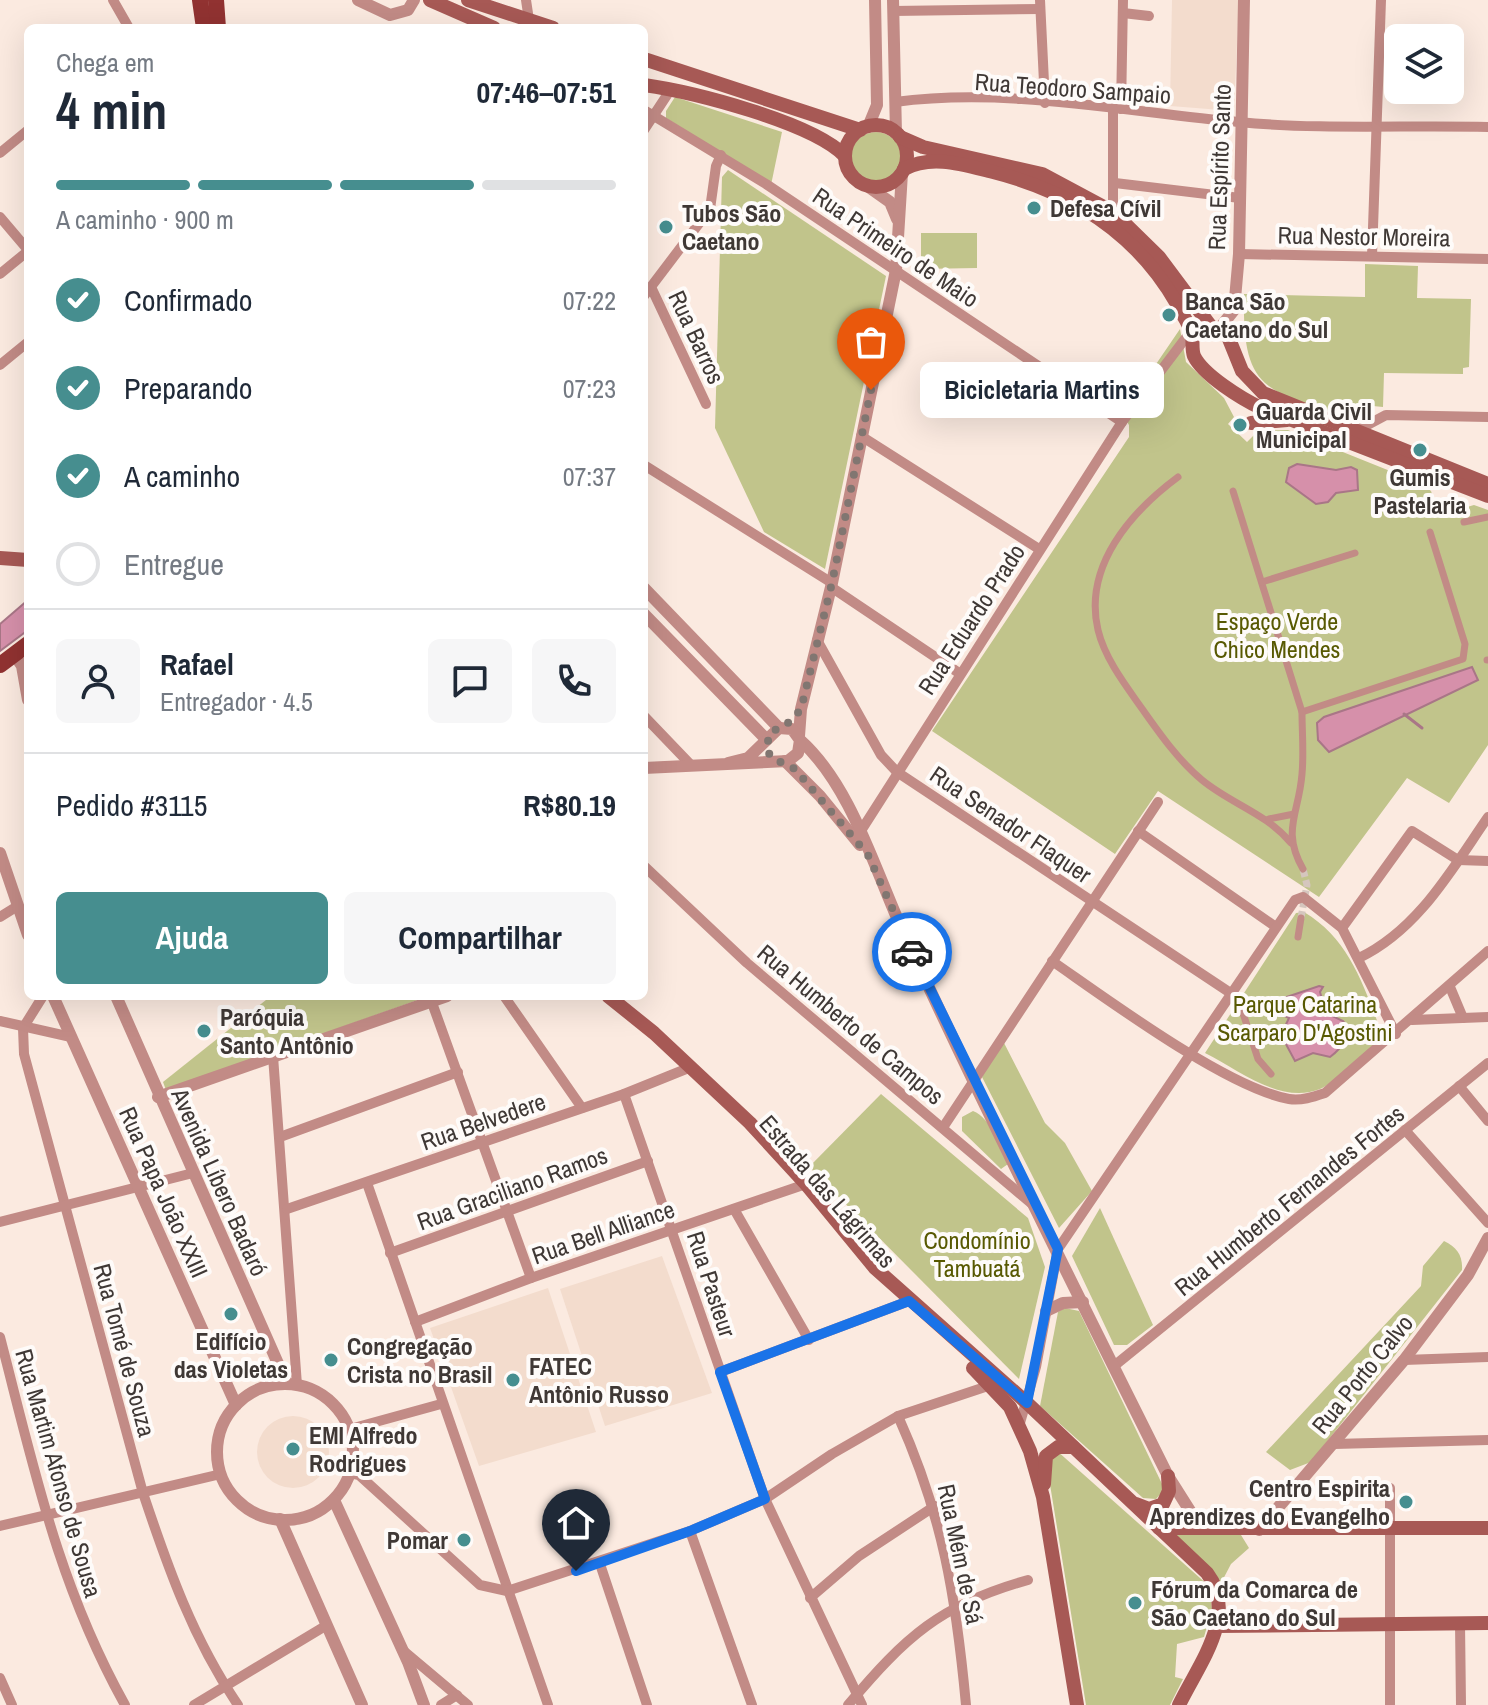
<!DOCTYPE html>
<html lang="pt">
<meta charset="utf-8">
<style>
:root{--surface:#fff;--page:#f6f6f7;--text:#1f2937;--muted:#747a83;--line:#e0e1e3;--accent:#468e8f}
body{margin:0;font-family:"Archivo Narrow",sans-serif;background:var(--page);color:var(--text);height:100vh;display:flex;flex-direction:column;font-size:30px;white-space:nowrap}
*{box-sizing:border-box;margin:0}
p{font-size:26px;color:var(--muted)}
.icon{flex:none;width:44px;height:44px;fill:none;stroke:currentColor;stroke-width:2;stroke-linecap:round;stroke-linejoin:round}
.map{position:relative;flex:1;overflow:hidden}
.side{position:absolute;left:24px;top:24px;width:624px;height:976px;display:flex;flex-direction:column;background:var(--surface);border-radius:12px;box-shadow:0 8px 32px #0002}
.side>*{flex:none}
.fabs{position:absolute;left:1384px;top:24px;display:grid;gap:16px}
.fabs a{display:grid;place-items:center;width:80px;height:80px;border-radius:12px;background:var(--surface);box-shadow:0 8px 32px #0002;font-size:40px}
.pin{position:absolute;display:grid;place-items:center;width:68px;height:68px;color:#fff;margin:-82px -34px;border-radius:50% 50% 50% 0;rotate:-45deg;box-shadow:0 0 8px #0007}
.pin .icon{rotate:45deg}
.courier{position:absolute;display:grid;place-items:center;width:80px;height:80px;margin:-40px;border:6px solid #1a73e8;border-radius:50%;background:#fff;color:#222;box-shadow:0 2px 10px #0007}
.bubble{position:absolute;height:56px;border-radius:12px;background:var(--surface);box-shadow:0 8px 32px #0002;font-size:26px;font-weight:800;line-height:56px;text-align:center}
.summary em{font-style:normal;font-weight:800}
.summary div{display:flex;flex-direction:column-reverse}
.summary{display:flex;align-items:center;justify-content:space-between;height:136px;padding:0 32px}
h1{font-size:52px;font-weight:800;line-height:60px}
.bar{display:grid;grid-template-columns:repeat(4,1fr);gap:12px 8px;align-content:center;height:96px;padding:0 32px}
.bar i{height:10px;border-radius:6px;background:var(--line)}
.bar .on{background:var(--accent)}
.bar p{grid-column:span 4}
.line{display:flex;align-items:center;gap:20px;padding:0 32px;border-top:2px solid var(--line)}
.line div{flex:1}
.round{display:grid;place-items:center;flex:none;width:84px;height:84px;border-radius:12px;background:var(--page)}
ol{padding:0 32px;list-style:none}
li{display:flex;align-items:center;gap:24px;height:88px}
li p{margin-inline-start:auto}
li .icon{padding:8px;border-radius:50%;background:var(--accent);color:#fff;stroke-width:4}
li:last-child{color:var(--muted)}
li i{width:44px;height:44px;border:4px solid var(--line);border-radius:50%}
.cta{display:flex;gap:16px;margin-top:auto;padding:16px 32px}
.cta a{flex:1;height:92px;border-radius:12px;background:var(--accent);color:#fff;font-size:32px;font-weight:800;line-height:92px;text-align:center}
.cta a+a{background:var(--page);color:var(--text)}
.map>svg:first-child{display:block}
.built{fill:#f3dccd}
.green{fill:#c1c48b}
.water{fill:#d690aa;stroke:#a97687;stroke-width:2}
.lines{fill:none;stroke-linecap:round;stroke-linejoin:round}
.stream{stroke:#a97687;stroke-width:3}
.pedestrian-tunnel{stroke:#d5c6be;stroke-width:7;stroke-dasharray:7 3.5;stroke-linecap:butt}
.pedestrian{stroke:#c28b86;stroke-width:7}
.minor{stroke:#c28b86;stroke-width:10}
.tertiary{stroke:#c28b86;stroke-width:12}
.secondary{stroke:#a75955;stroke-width:14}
.primary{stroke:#913231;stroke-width:16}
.done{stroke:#817671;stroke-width:8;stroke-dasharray:0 14.4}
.route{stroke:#1a73e8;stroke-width:10}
.poi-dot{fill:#468e8f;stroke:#fefbf9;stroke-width:3}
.labels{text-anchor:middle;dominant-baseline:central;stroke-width:8;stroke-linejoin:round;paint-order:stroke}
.street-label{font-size:24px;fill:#3f3835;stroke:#fefbf9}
.poi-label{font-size:24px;font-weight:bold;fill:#3f3835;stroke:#fefbf9;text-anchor:start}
.park-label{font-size:24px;fill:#585902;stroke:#fefbf9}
</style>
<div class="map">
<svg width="1488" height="1705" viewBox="0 0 1488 1705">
<rect width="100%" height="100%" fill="#fbeae0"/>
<g class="built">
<path d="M1172,0h67l-5,111 -64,-5z"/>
<path d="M662,1256l50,137 -107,33 -45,-137z"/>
<path d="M548,1288l48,144 -117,34 -49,-138z"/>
<circle cx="293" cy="1452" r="36"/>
</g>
<g class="green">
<path d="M675,97l107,35 -11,53 -105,-67v-7z"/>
<circle cx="876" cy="157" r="25"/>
<path d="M728,170l158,106 -61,293 -61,-37 -49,-104 7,-251z"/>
<path d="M921,233h56v35l-56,1z"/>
<path d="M1365,264l53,2 -1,32 54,1 -2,68 -6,1v6l-79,-1 -1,34 -10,-1 -26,12c-83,-29 -105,-27 -103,-124l121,3z"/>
<path d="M1180,329l6,33 38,36 10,19 -6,7 19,18 11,-11 30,-1 132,53 11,8 8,24 35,-10 14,5v235l-39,58 -42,-25 -88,119 -161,-106 -43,63 -183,-123 197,-294v-12l-7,-11z"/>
<path d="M1304,912c47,28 60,76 79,124 -16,14 -44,45 -63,53 -39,16 -81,-19 -115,-36l91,-140z"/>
<path d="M271,996h158l-263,94 -3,-8z"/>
<path d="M1002,1039l43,84 20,20 27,48 -33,37 -77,-151z"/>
<path d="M881,1094l147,124 17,49 -26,112 -210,-212z"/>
<path d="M973,1111c18,7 27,36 35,53l-7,5 -39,-38v-14z"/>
<path d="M1100,1208l53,117 -26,20h-13l-42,-89z"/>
<path d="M1444,1241c13,6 19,15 18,29l-151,192 -21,8 -24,-18 155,-166 2,-20z"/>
<path d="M1065,1308l14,3 84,175v5l-7,8 -13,-1 -103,-92 18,-94z"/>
<path d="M1056,1450l153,136 3,23 -8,28 -27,7 -2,33 8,2 -13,26h-84l-40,-245z"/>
<path d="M1172,1533l69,2 8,13 -18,16 -11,21z"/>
</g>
<g class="water">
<path d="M1297,464l39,6 15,-3 6,3 1,20 -22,3 -8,9 -12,2 -30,-22 3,-14z"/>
<path d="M28,600v30l-28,21v-27z"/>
<path d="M1472,667l6,13 -149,72 -11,-12 -1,-17 7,-6z"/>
<path d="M1319,986l4,1 -3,5 6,21 17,8c10,12 -2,28 -13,36l-17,-4 -18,8 -14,-26 8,-17 -15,-7 -2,-9z"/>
</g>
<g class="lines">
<path class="stream" d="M1404,714l18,14"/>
<path class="pedestrian-tunnel" d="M1301,918l6,-33 -4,-16"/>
<g class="pedestrian">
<path d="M1178,477c-47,35 -95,89 -80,153 7,29 28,56 45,80 17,24 36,51 59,70 29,24 64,33 89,63"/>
<path d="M1233,491l69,221 161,-53 2,-15 -35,-112"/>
<path d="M1464,522l24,-5"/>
<path d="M1262,582l93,-29"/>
<path d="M1487,660h1"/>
<path d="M1302,712c0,20 2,41 0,62 -3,40 -21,56 1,95"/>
<path d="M1269,819l25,-5"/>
<path d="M1298,937l3,-19"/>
<path d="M1232,994l6,4 20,61 13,15"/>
</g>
<g class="minor">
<path d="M113,0l16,28"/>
<path d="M526,0l3,20"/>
<path d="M1040,0l5,103"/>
<path d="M893,11l147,-2"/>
<path d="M1123,13l26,3"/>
<path d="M895,102c113,-15 232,10 344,20 82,8 167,3 249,5"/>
<path d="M1121,109l2,-109"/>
<path d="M644,110l122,74 356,238"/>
<path d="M644,130l27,-41"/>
<path d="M0,153l28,-23"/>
<path d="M1115,183l125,15"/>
<path d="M1113,215v-106"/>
<path d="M0,217l28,33"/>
<path d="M1239,254l249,5"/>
<path d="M1372,256l9,-256"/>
<path d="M0,274l28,-23"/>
<path d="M651,287l55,117"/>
<path d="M644,296l66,-87 6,-43 5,-11"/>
<path d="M0,365l28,-23"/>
<path d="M1356,431l30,-16 102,2"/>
<path d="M861,436l178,113"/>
<path d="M644,465l188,118"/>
<path d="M831,587l128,86"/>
<path d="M817,640l64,115 16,17 335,222"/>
<path d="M644,716l46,48"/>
<path d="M1138,831l138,96"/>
<path d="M857,837l265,-415 69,-91"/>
<path d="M644,866l103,97 285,241"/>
<path d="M0,917l16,-10"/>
<path d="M1342,928l70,-97 46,29 30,1"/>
<path d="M1359,958c59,-28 93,-89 129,-141"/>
<path d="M1052,961c55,38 175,127 237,138 12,2 24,-2 36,-6l163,-142"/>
<path d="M1450,987l13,31"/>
<path d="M43,996l-20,32 1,26 119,439c25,75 50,146 95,212"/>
<path d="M504,996l78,112"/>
<path d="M431,1000l100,278"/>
<path d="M1412,1020l76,-3"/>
<path d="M0,1021l71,16"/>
<path d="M273,1056l24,329"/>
<path d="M1459,1086l29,35"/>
<path d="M624,1094l141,405 97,206"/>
<path d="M944,1126l214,-324"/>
<path d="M1405,1130l83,93"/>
<path d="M280,1137l178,-65"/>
<path d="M367,1183l181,522"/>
<path d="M287,1209l337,-115 67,-27"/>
<path d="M734,1209l75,131"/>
<path d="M0,1222l193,-49"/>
<path d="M390,1253l258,-92"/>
<path d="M415,1322l116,-44 275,-94"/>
<path d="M0,1337c34,131 58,248 125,368"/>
<path d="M1404,1360l84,-3"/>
<path d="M1114,1366l374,-303"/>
<path d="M720,1372l189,-71"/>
<path d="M898,1416c45,100 58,181 68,289"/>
<path d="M1020,1423l16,-56 22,-118 237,-349 8,-3 39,31 54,106"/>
<path d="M350,1429l91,-25"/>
<path d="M1334,1444l154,-4"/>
<path d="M350,1473l9,2 121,110 27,6 183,-60 75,-32 67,-45 66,-38 93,-31"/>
<path d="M1390,1488v217"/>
<path d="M0,1526l221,-52"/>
<path d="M690,1531l62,174"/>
<path d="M600,1564l47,141"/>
<path d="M810,1598l49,-42 76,-50"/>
<path d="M1460,1623l1,82"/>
<path d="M405,1652l63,53"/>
<path d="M0,1678l12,27"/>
<path d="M194,1705l133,-80"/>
<path d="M441,1705l16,-10"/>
<path d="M848,1705c57,-68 93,-101 180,-125"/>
</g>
<g class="tertiary">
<path d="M358,0l32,15 18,-5 6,-10"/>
<path d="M893,0l3,133"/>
<path d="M868,127l9,-22 -2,-105"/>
<path d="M866,185l24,17 7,17"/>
<path d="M1219,329l15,-19 5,-56 5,-254"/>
<path d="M644,588l135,140"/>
<path d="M644,614l122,125"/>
<path d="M14,654l8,12 6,34"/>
<path d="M799,736l2,-27 31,-126 64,-313 6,-97"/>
<path d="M800,740c52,46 76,134 105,196 84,182 174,361 263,540l24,38 18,14"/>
<path d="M785,761l35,35 40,49"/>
<path d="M644,768l144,-7 10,-8 2,-13 -8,-11 -13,-1 -31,30 -20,5"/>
<path d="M0,853l28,82"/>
<path d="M53,996l183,409"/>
<path d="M116,996l171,388"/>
<path d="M158,1097l289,-101"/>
<path d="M1046,1311l17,-8 20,-1"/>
<circle cx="285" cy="1452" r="68"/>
<path d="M334,1500l74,162 16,43"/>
<path d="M280,1519l82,186"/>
<path d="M1259,1530l145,-170 64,-85 20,-37"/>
</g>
<g class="secondary">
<path d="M430,0l64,28"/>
<path d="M468,0l85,28"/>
<path d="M644,59l216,71"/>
<path d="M644,85c49,7 168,37 201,71"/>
<circle cx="876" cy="156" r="31"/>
<path d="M900,137l23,10 119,27 71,38 46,45 53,71 15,6 15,37 21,22 225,91"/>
<path d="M904,169c28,-15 60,-4 89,3 79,20 143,60 184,132 4,9 11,18 14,27 3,8 0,17 3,25 9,19 48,43 67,52l227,88"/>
<path d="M1251,423l36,-3"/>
<path d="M0,558l28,2"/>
<path d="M608,996l46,37 96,90 56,61 69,84 152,135 180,170c32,42 -9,92 -28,132"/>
<path d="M973,1368l37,39 20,44 13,46 34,208"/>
<path d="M1044,1484l2,-28 12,-9h15"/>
<path d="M1136,1504l13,5 14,-5 6,-13 -1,-15"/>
<path d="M1159,1528h329"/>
<path d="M1217,1626l271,-3"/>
</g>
<g class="primary">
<path d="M200,0l4,28"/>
<path d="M216,0l2,28"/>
<path d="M0,665l28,-21"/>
</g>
</g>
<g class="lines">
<path class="done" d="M871,390l-39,193 -31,126 -10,12 -21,12 -4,16 6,9 23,11 73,86 44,97"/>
<path class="route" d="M576,1571l114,-40 75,-32 -45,-127 189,-71 118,102 31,-154 -146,-297"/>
</g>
<g class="poi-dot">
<circle cx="1034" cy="208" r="8"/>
<circle cx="666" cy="227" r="8"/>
<circle cx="1169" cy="315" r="8"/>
<circle cx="1240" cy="425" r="8"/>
<circle cx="1420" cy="450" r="8"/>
<circle cx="204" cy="1031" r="8"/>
<circle cx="231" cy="1314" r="8"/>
<circle cx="331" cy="1360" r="8"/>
<circle cx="513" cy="1380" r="8"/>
<circle cx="293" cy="1449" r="8"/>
<circle cx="1406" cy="1502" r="8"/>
<circle cx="464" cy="1540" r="8"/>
<circle cx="1135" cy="1603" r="8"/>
</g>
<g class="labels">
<g class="street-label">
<text transform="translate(1073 88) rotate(4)">Rua Teodoro Sampaio</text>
<text transform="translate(1219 167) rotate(-88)">Rua Espírito Santo</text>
<text transform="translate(1364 236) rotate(1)">Rua Nestor Moreira</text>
<text transform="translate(896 247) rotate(34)">Rua Primeiro de Maio</text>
<text transform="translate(697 337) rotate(65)">Rua Barros</text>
<text transform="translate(971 619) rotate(-57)">Rua Eduardo Prado</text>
<text transform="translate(1011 824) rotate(34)">Rua Senador Flaquer</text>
<text transform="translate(851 1024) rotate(40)">Rua Humberto de Campos</text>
<text transform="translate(483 1121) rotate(-19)">Rua Belvedere</text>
<text transform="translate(220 1182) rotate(66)">Avenida Líbero Badaró</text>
<text transform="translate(512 1188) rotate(-20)">Rua Graciliano Ramos</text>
<text transform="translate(828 1191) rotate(49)">Estrada das Lágrimas</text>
<text transform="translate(164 1192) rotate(66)">Rua Papa João XXIII</text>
<text transform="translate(1289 1200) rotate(-39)">Rua Humberto Fernandes Fortes</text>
<text transform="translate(603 1232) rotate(-19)">Rua Bell Alliance</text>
<text transform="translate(712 1284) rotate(72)">Rua Pasteur</text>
<text transform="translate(125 1350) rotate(75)">Rua Tomé de Souza</text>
<text transform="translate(1362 1374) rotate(-51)">Rua Porto Calvo</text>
<text transform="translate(59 1473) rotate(74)">Rua Martim Afonso de Sousa</text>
<text transform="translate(961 1554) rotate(78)">Rua Mém de Sá</text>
</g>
<g class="poi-label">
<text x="1050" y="208">Defesa Cívil</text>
<text x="682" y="213">Tubos São<tspan x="682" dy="28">Caetano</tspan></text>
<text x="1185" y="301">Banca São<tspan x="1185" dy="28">Caetano do Sul</tspan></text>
<text x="1256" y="411">Guarda Civil<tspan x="1256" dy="28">Municipal</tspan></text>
<text x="1420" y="477" text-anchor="middle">Gumis<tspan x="1420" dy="28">Pastelaria</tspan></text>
<text x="220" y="1017">Paróquia<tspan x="220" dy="28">Santo Antônio</tspan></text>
<text x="231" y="1341" text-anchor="middle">Edifício<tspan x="231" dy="28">das Violetas</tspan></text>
<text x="347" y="1346">Congregação<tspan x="347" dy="28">Crista no Brasil</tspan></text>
<text x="529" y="1366">FATEC<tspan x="529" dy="28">Antônio Russo</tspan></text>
<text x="309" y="1435">EMI Alfredo<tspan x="309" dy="28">Rodrigues</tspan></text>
<text x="1390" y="1488" text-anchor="end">Centro Espirita<tspan x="1390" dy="28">Aprendizes do Evangelho</tspan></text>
<text x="448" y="1540" text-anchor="end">Pomar</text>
<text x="1151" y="1589">Fórum da Comarca de<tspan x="1151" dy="28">São Caetano do Sul</tspan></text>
</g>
<g class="park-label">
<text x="1277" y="621">Espaço Verde<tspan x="1277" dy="28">Chico Mendes</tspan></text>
<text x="1305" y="1004">Parque Catarina<tspan x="1305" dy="28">Scarparo D'Agostini</tspan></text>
<text x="977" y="1240">Condomínio<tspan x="977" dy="28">Tambuatá</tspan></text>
</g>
</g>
</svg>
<div class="fabs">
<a><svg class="icon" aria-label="layers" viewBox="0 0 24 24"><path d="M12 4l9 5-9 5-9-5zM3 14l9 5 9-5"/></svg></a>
</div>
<div class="pin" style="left:871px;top:390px;background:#ea580c"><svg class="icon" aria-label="bag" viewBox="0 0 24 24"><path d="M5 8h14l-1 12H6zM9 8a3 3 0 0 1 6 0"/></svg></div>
<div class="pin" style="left:576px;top:1571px;background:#1f2937"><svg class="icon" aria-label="home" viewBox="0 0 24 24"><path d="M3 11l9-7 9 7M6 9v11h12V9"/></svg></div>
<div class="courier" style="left:912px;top:952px"><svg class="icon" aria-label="car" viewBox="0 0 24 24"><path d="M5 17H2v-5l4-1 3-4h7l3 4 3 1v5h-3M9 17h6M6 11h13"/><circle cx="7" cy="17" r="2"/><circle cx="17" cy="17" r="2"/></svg></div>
<div class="bubble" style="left:920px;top:362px;width:244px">Bicicletaria Martins</div>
<section class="side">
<div class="summary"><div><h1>4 min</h1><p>Chega em</p></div><em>07:46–07:51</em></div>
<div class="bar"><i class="on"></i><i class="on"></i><i class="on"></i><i></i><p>A caminho · 900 m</p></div>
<ol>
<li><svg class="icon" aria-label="check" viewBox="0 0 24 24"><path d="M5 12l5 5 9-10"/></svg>Confirmado<p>07:22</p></li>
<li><svg class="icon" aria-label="check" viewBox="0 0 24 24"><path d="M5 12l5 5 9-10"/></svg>Preparando<p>07:23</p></li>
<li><svg class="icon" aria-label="check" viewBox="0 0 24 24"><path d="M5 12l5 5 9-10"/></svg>A caminho<p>07:37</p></li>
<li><i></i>Entregue</li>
</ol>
<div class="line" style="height:144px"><a class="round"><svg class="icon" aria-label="person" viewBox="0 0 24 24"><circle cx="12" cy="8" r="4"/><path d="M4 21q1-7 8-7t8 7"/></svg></a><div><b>Rafael</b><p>Entregador · 4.5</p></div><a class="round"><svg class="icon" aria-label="chat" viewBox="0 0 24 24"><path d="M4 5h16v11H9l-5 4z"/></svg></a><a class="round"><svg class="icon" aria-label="phone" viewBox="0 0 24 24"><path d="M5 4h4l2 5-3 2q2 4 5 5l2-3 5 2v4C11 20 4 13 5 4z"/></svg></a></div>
<div class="line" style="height:104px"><div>Pedido #3115</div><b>R$80.19</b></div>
<div class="cta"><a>Ajuda</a><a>Compartilhar</a></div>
</section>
</div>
